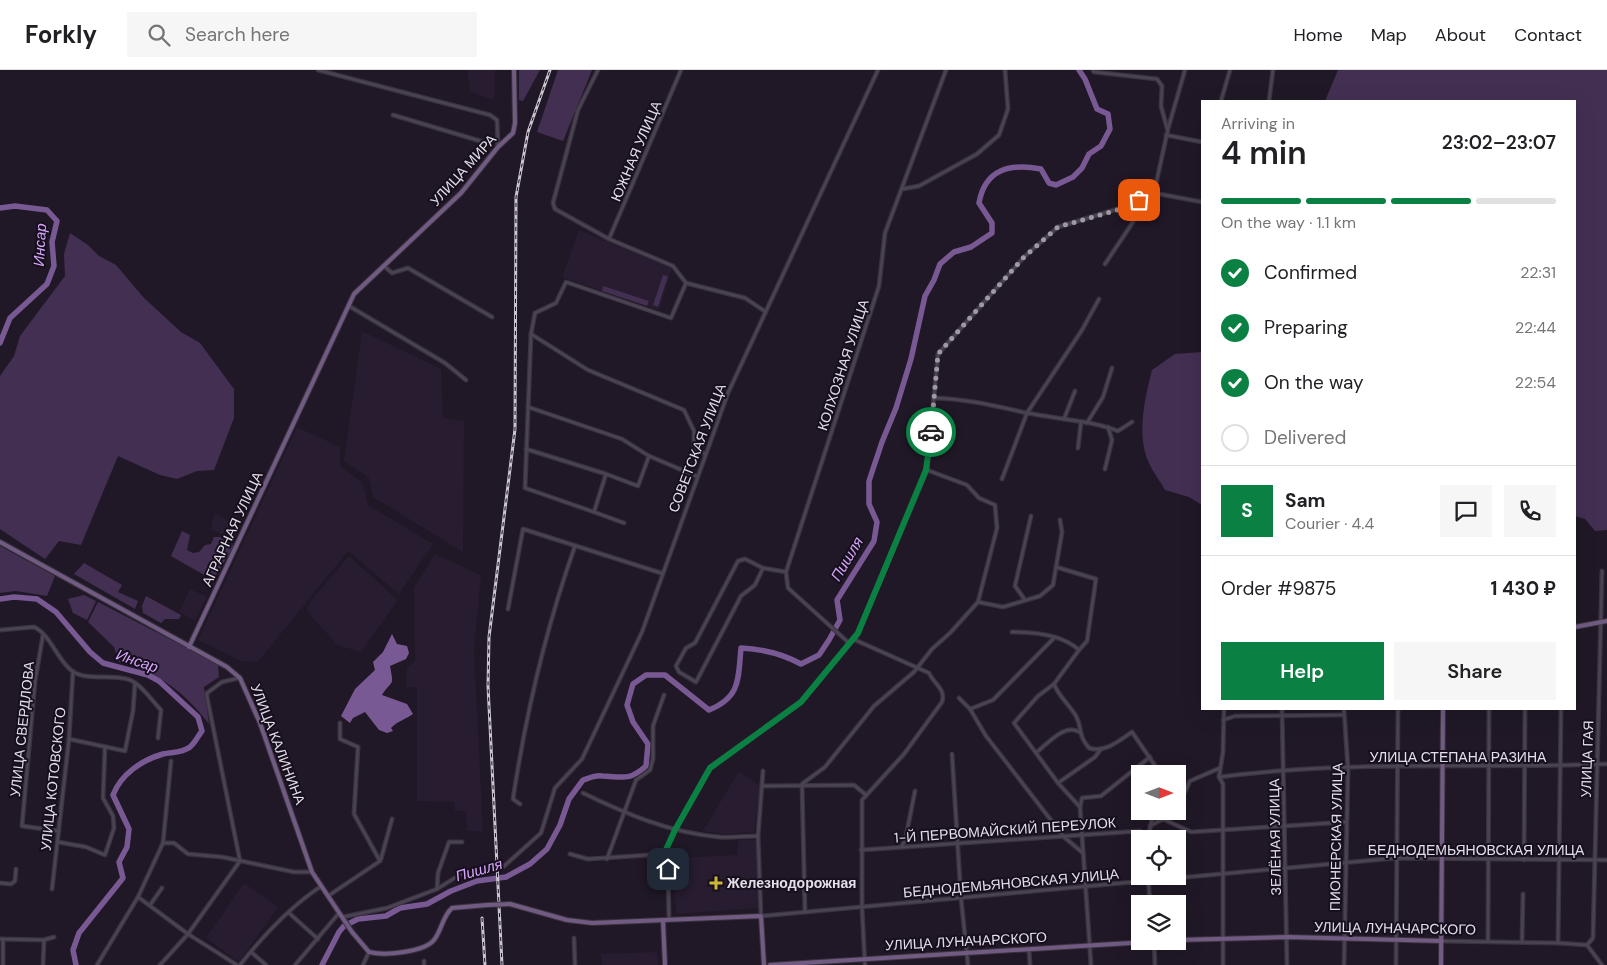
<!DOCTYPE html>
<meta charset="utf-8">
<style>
:root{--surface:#fff;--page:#f6f6f6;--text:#202124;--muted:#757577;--line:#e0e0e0;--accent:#0b8043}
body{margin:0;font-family:"DM Sans",sans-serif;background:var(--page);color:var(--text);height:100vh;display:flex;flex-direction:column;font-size:19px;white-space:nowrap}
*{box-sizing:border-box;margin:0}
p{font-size:16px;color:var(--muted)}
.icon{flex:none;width:28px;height:28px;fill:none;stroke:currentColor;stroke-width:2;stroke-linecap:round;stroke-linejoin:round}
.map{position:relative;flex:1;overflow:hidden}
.drawer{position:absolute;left:1201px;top:30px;width:375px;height:610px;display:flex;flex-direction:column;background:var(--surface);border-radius:0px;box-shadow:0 5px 20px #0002}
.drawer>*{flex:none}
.needle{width:32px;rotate:90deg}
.buttons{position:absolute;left:1131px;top:695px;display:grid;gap:10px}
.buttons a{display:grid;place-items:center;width:55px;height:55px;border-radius:0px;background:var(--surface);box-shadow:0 5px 20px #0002;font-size:25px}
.pin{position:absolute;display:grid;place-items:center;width:42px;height:42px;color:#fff;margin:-21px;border-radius:10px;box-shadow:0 2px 8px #0006}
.courier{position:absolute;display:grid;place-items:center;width:50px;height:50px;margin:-25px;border:4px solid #0b8043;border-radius:50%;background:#fff;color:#222;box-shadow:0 1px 6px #0007}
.head em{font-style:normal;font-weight:600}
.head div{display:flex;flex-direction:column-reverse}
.head{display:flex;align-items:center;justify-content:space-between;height:85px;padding:0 20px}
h1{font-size:32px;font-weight:600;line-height:38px}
.bar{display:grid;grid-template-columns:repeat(4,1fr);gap:8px 5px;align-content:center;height:60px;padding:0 20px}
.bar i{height:6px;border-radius:4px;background:var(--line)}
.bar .current{background:var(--accent)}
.bar p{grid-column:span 4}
.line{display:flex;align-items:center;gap:12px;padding:0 20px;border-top:1px solid var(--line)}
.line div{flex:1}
.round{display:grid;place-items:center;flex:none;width:52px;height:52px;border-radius:0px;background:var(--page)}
ol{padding:0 20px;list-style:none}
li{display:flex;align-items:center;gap:15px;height:55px}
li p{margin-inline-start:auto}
li .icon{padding:5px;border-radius:50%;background:var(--accent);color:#fff;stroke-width:4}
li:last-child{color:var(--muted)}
li i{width:28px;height:28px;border:2px solid var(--line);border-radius:50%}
.cta{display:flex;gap:10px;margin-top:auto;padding:10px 20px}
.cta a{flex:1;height:58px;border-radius:0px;background:var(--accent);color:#fff;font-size:20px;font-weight:600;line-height:58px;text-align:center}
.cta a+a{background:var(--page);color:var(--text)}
header{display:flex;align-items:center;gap:30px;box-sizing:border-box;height:70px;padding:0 25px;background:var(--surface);border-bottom:1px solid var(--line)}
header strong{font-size:24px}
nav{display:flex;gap:28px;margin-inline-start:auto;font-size:18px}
.search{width:350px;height:45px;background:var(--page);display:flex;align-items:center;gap:12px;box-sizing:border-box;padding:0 18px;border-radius:0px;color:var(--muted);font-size:19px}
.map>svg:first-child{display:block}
.built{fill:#281c30}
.green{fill:#432f52}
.water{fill:#795993}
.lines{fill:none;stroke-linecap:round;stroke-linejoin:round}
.river{stroke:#795993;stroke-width:5.5}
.street-casing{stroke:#3a343f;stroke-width:5}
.secondary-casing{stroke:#3a343f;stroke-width:6}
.street{stroke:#4b4253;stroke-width:2.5}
.secondary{stroke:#715b83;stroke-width:4}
.rail-casing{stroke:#cac5cf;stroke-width:3}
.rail{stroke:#170f1d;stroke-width:1;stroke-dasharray:4;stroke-linecap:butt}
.secondary-bridge-casing{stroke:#3a343f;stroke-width:6;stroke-linecap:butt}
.secondary-bridge{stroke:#715b83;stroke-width:4}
.done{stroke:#9f99a4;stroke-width:5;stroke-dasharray:0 9}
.route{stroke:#0b8043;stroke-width:6}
.poi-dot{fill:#ceb837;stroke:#170f1d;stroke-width:2}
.labels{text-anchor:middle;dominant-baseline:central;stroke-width:4;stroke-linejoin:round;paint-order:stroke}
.street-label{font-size:14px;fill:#e3dee8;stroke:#170f1d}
.poi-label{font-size:14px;font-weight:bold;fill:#e3dee8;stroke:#170f1d;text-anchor:start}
.water-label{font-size:15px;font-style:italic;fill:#d6a7fb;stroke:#170f1d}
</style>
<header>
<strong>Forkly</strong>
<div class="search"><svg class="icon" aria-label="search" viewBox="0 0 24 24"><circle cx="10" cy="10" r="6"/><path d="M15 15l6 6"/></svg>Search here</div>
<nav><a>Home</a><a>Map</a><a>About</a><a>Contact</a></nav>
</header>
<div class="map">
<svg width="1607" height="895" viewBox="0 0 1607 895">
<rect width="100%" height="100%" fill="#201826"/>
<g class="built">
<path d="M467,0h28l-1,30 -24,-8z"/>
<path d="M579,160l93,38 -13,42 -97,-33z"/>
<path d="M362,261l79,38 2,49 21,3 -1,131 -90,-55 -4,-19 -25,-17z"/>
<path d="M297,357l43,20v18l23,19 5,21 65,39 -34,50 -51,-43 -90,111 -17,-1 -43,-21z"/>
<path d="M214,443l26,13 -7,14 -22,-10z"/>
<path d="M435,484l46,21 -7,75 9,181h-16l-1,-20h-11l-1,-9 -37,-1v-114h-11l1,-20 8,-6 -1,-73z"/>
<path d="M349,486l49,44 -37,52 -24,-7 -30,-34 3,-9z"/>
<path d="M190,519l17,8 -12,23 -16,-8z"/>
<path d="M739,701l21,15 -6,46 -30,2 -21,-3z"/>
<path d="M738,770h19l1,68 -82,6 -4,-56 66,-3z"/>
<path d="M244,813l34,24 -39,55 -33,-24z"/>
<path d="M657,882l1,13h-56l-1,-11z"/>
</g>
<g class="green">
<path d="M519,0h21l-17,31 -4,-1z"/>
<path d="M558,0h34l-29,71 -26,-9z"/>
<path d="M1338,0h269v460l-12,1 -10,-12 -10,-3v-415h-250z"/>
<path d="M70,163l18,12 11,11 17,9 28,33 37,34 19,11 34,46v29l-20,52 -17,1 -20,8 -17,-4 -42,-19 -37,89 -22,-4 -14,18 -45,-30v-153l14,-20 6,-20 45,-60 -1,-22z"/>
<path d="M663,205l5,1 -10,31 -5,-2z"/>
<path d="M603,216l46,15 -2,5 -45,-15z"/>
<path d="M1202,282v153l-13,-8 -24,-7c-5,-9 -12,-18 -16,-27 -13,-28 -4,-65 3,-93l23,-16z"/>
<path d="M182,461l8,4 -3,15 6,3 6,-1 6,-7 6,-1 3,-7h6l14,9 -21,34 -42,-24z"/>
<path d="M0,476l55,30 -8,20 -31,-5 -16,2z"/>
<path d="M84,493l38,22 -4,7 20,9 -3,8 -61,-35z"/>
<path d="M84,525l12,6 -9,19 -14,-7 -5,-14z"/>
<path d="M146,526l35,19 -2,4h-14l-4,4 -18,-10 -1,-7z"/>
<path d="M98,532l120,62 1,13 -15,10 5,37c-25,-33 -50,-51 -90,-62l-5,-15 -26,-25z"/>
</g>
<path class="water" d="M392,564l5,10 10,2 2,7 -3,6 -16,7c4,22 3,12 -8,29l25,9 6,10c-7,5 -17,8 -22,14l2,3 -6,2 -8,-3 -14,-18 -12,6 -3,5 -9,-7 14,-27 20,-19 -2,-8 10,-10z"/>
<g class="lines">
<g class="river">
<path d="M0,138l15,-2 32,4 10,11 -5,21 2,24 -7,18 -37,34 -10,25"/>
<path d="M0,529l14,-2 23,2 19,13 34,40 13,11 45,12 11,6 39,36 4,14c-4,5 -7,12 -12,16 -8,6 -17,5 -27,7 -21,6 -42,20 -50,41l16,34 -2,18 -8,15 4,16 -44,55 -6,17 3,15"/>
<path d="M322,895l17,-33 5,-6 14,-7 28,-3 14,-8 27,-4 24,-13 26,-10 29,-4 24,-13 17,-15 13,-24 9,-26 14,-19c6,-2 13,-5 19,-4 22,1 27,5 44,-10l2,-22 -15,-22 -6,-17 6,-21 13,-9h19l44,35c32,-13 29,-31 32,-62 22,1 40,5 60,16l18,-9 10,-15 11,-20 -3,-20 37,-59 3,-19 -8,-18v-23l13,-39 14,-34 15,-49 14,-63 9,-16 6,-16 14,-12 17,-5 21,-14v-10l-13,-20c6,-34 31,-40 62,-34l8,14 7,2 17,-8 9,-9 7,-14 12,-8 9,-17 -2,-15 -11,-5 -12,-30 -6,-9"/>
</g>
<g class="street-casing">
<g id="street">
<path d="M318,0l172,45 7,5 1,27"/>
<path d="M598,0l-20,40 -25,93 2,6 54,30 64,27 13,17"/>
<path d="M1093,0l1,2 63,7 5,7 -1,20 6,22"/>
<path d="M1221,31l9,-31"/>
<path d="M1269,31l4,-31"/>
<path d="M393,45l94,28"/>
<path d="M1166,65l36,7"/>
<path d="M902,119l17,-3 58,-32 22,-19 9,-26 -3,-39"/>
<path d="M1154,123l14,-64 17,-59"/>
<path d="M1154,123l48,9"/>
<path d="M609,169l72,-169"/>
<path d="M1105,194l28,-42 -9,-15"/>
<path d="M384,196l8,7 16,-5 84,49"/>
<path d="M349,236l96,57 21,17"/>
<path d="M531,264l57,36 96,40 10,21v16l11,7"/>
<path d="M935,328c32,1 60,8 92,15 30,6 62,7 91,18l14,-9"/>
<path d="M528,337l94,32 27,17 47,20"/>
<path d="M1064,349l11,-28"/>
<path d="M1087,353l16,-26 9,-29"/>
<path d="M1078,378l3,-26"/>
<path d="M526,379l80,25"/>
<path d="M649,386l-11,30 -32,-12 -12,38 -69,-24 6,-154 4,-21 21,-10 10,-21 105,36 15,-35 59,15 21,14"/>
<path d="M1105,399l7,-29 -4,-13"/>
<path d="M1002,409l25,-66 55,-83 17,-31"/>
<path d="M594,442l30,11"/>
<path d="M763,498l-18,-9 -7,2 -43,82 -9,5 -10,18 3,6 17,10 45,-86 14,-11 8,-17 23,4"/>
<path d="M1025,530l-10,-14 16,-70"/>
<path d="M978,532l25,5 37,-11 13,-11 9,-53 -2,-12"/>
<path d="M508,539l15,-80 138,44"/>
<path d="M0,560l34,-3c17,8 23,33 38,44 16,11 40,2 58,9 12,5 22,21 31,30l-3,28"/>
<path d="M1012,562c21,0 51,3 67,18l8,-9 9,-62 -40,-12"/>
<path d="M43,565l-8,46 -13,145 37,5"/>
<path d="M853,569l76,34c5,11 17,16 13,29l-38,52 -42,46v108l3,57"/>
<path d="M849,573l-61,-55 -2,-16 93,-286 6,-53 61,-163"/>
<path d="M1054,614c5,13 15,20 22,32 7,13 1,18 13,32 16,5 30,-7 43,-16l26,38 -1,4"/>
<path d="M959,628l11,11 16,27 78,101 19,16"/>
<path d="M970,639l23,-9 60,-61"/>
<path d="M1282,639l5,256"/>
<path d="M1344,639l4,60 -4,196"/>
<path d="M1223,650l12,-4 108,-1"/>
<path d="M69,669l56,12 8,-40 2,-28"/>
<path d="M1037,682c10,-8 28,-29 42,-20"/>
<path d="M952,684l9,144 7,67"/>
<path d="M763,701l-5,65 3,80 635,-58 211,2"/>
<path d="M1219,707c129,-17 259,-8 388,-13"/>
<path d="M1058,713l-44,-60 24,-27 16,-12 25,-34"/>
<path d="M763,716l91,-1 12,10"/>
<path d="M583,723c43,21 88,40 136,44 13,1 27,-1 39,-1"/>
<path d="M520,734l-7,-5c13,-86 33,-171 62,-253"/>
<path d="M1080,737l-22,-24 37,-26 6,-8"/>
<path d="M1178,737l12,-26 30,-13"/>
<path d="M1163,749l10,-8"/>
<path d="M1150,756l13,-7 28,13 155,-10"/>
<path d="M1148,767l6,-26"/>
<path d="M58,772l28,5 19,8 9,-27 -1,-12 -10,-18 2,-51"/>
<path d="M163,773h11l14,11 34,3 72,15h18"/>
<path d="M901,777l4,-6 10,-50"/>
<path d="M861,780l279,-19 7,7"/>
<path d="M570,784l18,5 76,-5"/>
<path d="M381,789l11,-40"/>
<path d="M607,789l29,-79 14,-10 3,-11v-33l11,-31"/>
<path d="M1524,790l1,-151"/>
<path d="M1148,806l2,28"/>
<path d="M0,813l11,1 4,-3 1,-12"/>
<path d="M52,819l17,-150 4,-68"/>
<path d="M437,819l1,-16 11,-31h13"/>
<path d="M328,826l52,-35 -26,-47 4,-67 -18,-8v-16"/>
<path d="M138,827l50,37 49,31"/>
<path d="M150,835l12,-17"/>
<path d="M805,842l-3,-128 23,-17 49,-61 40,-34 18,-23 18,-16 28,-31 19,-74 -2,-23 -16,-7 -12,-13 -40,-15"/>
<path d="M289,843l29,26"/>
<path d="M343,847l44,-9 50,-19 29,-18 37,-4 38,-34 14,-45 27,-29 60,-127 86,-239 150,-323"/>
<path d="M669,849l-1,-50 -4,-15 11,-24 35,-63 91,-65 57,-69 69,-163 11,-116 86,-97 34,-30 66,-20 30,-14"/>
<path d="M574,868l1,27"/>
<path d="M0,869l44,1 10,-3"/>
<path d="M3,869v26"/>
<path d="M1442,871l116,2 29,2 15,20"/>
<path d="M1488,871l1,-232"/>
<path d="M1154,872l1,23"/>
<path d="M1522,872l1,-48"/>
<path d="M1558,873l3,-234"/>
<path d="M1587,875l6,-7 9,-367"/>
<path d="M1029,880l1,15"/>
<path d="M251,882l15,13"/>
<path d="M424,891v4"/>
<path d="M43,895l1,-25"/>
<path d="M97,895l41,-68 25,-54 8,-82"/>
<path d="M160,895l28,-31 52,-73 -33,-164v-4l15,-11 17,-4"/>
<path d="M240,895c23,-29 50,-58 80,-78"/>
<path d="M295,895l44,-52"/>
<path d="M363,895l6,-13"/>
<path d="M1091,895l-11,-158 2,-9 19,-2 49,-39"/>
<path d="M1223,895v-181l-4,-7 4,-25 1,-43"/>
<path d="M1396,895l2,-256"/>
</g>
</g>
<g class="secondary-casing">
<g id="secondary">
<path d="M0,472l227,125 13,11 20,45 52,149 40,60 17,20c16,4 55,0 65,-12 8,-10 8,-23 18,-32l35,-3"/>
<path d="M1575,557l32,-6"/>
<path d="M189,577l165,-353 107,-101 37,-46 15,-14 2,-10 -1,-53"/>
<path d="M510,834l57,16 25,3 169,-7 3,49"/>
<path d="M663,850l2,45"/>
<path d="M1178,870l110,-3 154,4"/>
<path d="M770,895l393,-24"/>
<path d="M1441,895l2,-256"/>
</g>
</g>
<use href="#street" class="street"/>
<use href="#secondary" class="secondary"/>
<g class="rail-casing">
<g id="rail">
<path d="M482,848l3,47"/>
<path d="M502,895l-14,-279 1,-49 26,-208 1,-232 12,-65 22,-62"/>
</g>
</g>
<use href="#rail" class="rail"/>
<g class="secondary-bridge-casing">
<path id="secondary-bridge" d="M487,835l23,-1"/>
</g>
<use href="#secondary-bridge" class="secondary-bridge"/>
</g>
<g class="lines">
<path class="done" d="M931,362l7,-78 86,-97 34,-30 66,-19 15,-8"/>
<path class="route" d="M668,799l-4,-15 11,-24 35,-62 91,-66 57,-69 68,-163 5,-38"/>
</g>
<path class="poi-dot" d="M713.5 805.5h5v5h5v5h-5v5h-5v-5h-5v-5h5z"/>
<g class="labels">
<g class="street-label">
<text transform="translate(636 81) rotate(-67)">ЮЖНАЯ УЛИЦА</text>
<text transform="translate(463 100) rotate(-48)">УЛИЦА МИРА</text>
<text transform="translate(843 295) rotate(-72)">КОЛХОЗНАЯ УЛИЦА</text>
<text transform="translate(697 378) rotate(-69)">СОВЕТСКАЯ УЛИЦА</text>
<text transform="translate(232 459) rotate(-65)">АГРАРНАЯ УЛИЦА</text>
<text transform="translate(22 659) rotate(-84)">УЛИЦА СВЕРДЛОВА</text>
<text transform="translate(278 674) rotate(69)">УЛИЦА КАЛИНИНА</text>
<text x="1458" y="687">УЛИЦА СТЕПАНА РАЗИНА</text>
<text transform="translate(1587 689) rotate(-88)">УЛИЦА ГАЯ</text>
<text transform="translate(53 709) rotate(-84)">УЛИЦА КОТОВСКОГО</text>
<text transform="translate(1005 760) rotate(-4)">1-Й ПЕРВОМАЙСКИЙ ПЕРЕУЛОК</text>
<text transform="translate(1275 767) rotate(-91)">ЗЕЛЁНАЯ УЛИЦА</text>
<text transform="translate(1336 767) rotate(-89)">ПИОНЕРСКАЯ УЛИЦА</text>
<text x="1476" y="780">БЕДНОДЕМЬЯНОВСКАЯ УЛИЦА</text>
<text transform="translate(1011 813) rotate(-5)">БЕДНОДЕМЬЯНОВСКАЯ УЛИЦА</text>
<text transform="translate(1395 858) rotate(1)">УЛИЦА ЛУНАЧАРСКОГО</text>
<text transform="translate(966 871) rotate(-3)">УЛИЦА ЛУНАЧАРСКОГО</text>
</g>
<g class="poi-label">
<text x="727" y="813">Железнодорожная</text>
</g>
<g class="water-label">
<text transform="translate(40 175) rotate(-87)">Инсар</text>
<text transform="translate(847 489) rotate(-59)">Пишля</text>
<text transform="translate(137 591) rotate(19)">Инсар</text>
<text transform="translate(479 800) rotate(-16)">Пишля</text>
</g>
</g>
</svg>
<div class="buttons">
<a><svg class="needle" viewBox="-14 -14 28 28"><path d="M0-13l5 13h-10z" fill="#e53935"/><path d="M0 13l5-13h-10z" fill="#757577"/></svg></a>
<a><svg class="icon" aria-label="locate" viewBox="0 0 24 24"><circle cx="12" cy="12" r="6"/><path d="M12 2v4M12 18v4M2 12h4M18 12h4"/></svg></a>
<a><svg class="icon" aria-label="layers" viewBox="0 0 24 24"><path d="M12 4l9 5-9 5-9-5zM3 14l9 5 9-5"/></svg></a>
</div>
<div class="pin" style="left:1139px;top:130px;background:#ea580c"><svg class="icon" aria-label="bag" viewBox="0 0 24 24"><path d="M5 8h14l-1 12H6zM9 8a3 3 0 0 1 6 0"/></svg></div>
<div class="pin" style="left:668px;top:799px;background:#1f2937"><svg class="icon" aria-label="home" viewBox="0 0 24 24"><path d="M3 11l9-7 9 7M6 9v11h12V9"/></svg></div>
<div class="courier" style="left:931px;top:362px"><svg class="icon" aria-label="car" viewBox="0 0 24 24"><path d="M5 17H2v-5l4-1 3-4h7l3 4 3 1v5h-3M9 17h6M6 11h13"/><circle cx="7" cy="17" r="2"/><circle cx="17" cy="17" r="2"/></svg></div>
<section class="drawer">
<div class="head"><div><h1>4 min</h1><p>Arriving in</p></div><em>23:02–23:07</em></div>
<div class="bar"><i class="current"></i><i class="current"></i><i class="current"></i><i></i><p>On the way · 1.1 km</p></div>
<ol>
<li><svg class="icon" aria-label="check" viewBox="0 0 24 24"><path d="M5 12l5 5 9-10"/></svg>Confirmed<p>22:31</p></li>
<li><svg class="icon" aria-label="check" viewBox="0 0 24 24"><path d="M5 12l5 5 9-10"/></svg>Preparing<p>22:44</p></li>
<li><svg class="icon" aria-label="check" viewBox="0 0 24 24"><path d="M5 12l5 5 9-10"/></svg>On the way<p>22:54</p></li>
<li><i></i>Delivered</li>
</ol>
<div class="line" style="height:90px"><b class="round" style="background:var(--accent);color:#fff">S</b><div><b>Sam</b><p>Courier · 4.4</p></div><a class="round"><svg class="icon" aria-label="chat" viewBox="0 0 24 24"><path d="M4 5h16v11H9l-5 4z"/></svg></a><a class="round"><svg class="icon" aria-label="phone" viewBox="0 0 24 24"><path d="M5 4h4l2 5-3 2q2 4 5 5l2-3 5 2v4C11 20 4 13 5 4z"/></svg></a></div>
<div class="line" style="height:65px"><div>Order #9875</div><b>1 430 ₽</b></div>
<div class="cta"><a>Help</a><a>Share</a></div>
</section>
</div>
